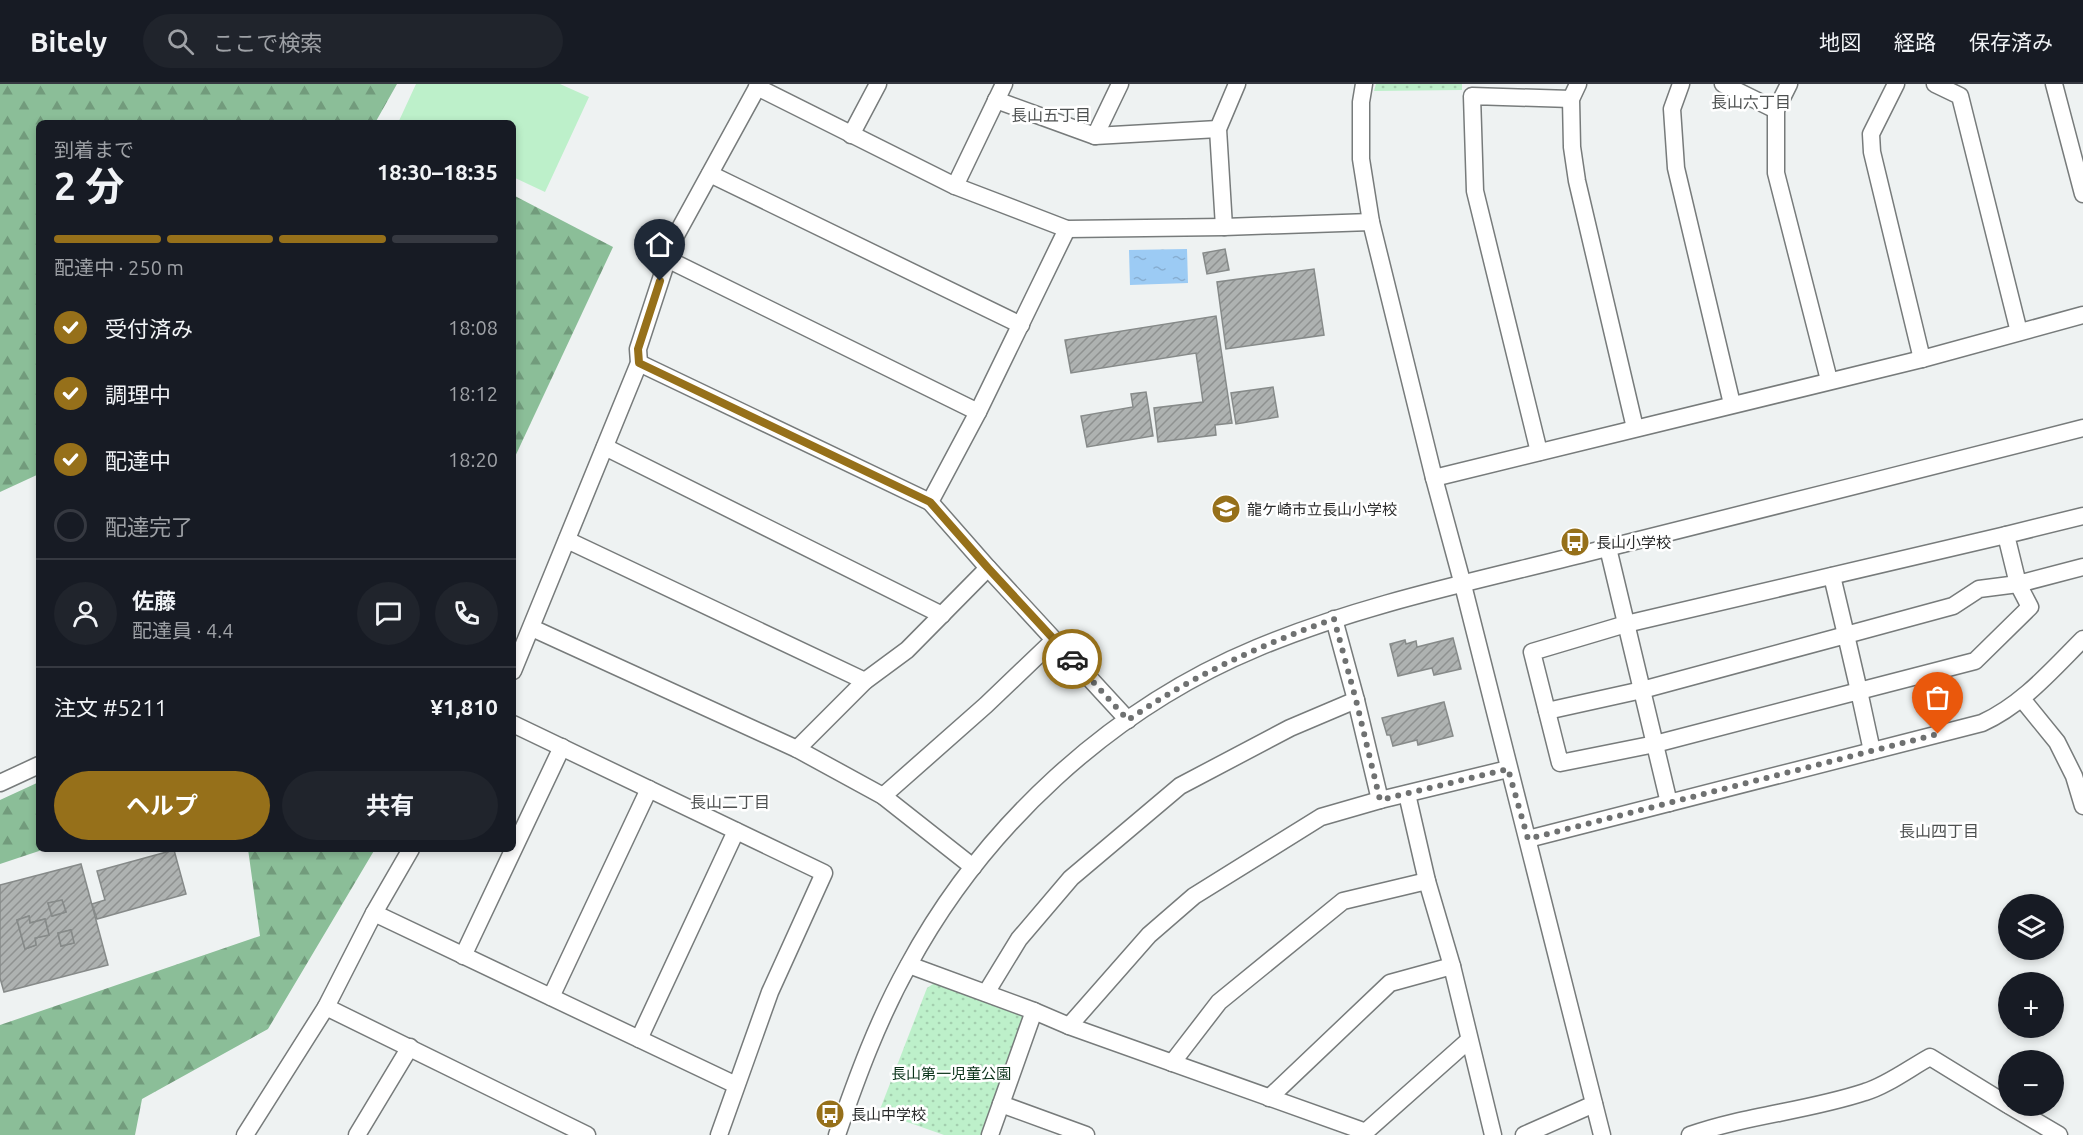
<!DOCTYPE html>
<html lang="ja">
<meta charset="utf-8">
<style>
:root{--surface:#171b24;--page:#20242c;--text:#f1f3f6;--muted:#9ea1a6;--line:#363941;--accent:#96701a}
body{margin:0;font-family:Ubuntu,"Noto Sans JP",sans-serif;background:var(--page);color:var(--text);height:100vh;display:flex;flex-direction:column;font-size:22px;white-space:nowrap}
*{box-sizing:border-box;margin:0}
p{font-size:20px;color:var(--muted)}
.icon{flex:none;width:33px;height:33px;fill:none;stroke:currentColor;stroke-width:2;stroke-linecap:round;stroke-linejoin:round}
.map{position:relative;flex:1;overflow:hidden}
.drawer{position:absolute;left:36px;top:36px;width:480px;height:732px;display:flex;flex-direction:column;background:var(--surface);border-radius:9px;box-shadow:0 3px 9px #0003}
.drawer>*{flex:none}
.fabs{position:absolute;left:1998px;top:810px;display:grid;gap:12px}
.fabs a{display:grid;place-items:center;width:66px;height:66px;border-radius:50%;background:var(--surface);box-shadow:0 3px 9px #0003;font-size:30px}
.pin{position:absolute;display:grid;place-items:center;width:51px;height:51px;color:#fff;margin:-62px -26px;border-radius:50% 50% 50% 0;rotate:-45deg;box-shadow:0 0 6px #0007}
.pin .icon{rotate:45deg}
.courier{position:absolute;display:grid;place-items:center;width:60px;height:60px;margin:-30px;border:4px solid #96701a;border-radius:50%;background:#fff;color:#222;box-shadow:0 2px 8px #0007}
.overview em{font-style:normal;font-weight:700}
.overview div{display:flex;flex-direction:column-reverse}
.overview{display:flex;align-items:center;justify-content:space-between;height:102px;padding:0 18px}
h1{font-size:39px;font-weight:700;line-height:45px}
.bar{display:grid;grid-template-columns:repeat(4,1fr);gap:9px 6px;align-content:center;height:72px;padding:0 18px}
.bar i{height:8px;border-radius:4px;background:var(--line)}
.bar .active{background:var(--accent)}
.bar p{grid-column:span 4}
.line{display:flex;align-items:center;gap:15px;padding:0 18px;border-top:2px solid var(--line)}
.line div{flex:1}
.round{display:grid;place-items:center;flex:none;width:63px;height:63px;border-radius:32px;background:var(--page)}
ol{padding:0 18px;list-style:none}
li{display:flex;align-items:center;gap:18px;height:66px}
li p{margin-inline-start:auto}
li .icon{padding:6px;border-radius:50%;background:var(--accent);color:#fff;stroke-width:4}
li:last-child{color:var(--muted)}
li i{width:33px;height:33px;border:3px solid var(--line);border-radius:50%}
.primary-button{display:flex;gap:12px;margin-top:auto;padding:12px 18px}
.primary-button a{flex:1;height:69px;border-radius:36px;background:var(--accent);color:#fff;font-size:24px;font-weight:700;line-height:69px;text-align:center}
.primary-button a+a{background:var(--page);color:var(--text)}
header{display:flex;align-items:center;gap:36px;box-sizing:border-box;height:84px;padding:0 30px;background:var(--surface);border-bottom:2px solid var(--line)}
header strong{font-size:28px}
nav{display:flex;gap:33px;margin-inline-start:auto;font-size:21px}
.search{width:420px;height:54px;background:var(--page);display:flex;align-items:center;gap:15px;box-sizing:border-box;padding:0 21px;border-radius:33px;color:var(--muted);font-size:22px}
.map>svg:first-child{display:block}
.grass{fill:url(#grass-dots)}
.forest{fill:url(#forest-firs)}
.garden{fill:#bdf0ca}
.water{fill:url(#water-ripples)}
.building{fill:url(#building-hatch);stroke:#868a89;stroke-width:1.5;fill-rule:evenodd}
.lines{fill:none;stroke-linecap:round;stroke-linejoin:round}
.minor-casing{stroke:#777b7b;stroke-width:19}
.minor{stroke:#fff;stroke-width:16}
.done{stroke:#6f7171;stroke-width:6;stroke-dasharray:0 10.8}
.route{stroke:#96701a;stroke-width:8}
.labels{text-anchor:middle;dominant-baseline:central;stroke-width:5;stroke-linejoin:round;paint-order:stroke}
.poi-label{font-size:15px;fill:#2a2b2b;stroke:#fff;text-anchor:start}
.park-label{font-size:15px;fill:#0c341b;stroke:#fff}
.neighbourhood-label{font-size:16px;fill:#4e5151;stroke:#fff}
</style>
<header>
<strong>Bitely</strong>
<div class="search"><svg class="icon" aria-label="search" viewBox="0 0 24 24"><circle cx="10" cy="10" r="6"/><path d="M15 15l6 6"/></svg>ここで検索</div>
<nav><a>地図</a><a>経路</a><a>保存済み</a></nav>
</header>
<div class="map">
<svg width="2083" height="1051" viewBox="0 0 2083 1051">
<defs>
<pattern id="grass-dots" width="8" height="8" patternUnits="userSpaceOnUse" patternTransform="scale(1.5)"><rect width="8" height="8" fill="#bdf0ca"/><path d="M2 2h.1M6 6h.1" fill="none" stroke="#a3ceae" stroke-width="1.8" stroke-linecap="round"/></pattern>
<pattern id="forest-firs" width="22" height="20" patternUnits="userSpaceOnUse" patternTransform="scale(1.5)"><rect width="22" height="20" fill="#8bbe98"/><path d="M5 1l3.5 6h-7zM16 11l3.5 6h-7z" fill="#729b7c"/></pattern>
<pattern id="water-ripples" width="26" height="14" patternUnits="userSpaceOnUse" patternTransform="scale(1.5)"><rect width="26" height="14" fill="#9ccbf4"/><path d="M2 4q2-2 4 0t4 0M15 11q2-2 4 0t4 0" fill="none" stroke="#87aed1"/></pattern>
<pattern id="building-hatch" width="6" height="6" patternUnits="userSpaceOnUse" patternTransform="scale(1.5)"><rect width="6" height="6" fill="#aeb2b1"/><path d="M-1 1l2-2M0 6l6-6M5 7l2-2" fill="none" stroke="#8e9190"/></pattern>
</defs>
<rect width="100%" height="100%" fill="#eef2f2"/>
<g class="grass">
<path d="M1376,0h86v6l-88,1z"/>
<path d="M936,898l93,32 -45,121h-40l-65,-23 48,-124z"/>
</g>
<g class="forest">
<path d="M0,0h397l-22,39h-336v351l-39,18z"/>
<path d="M513,111l100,52 -100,214z"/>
<path d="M39,698v67h6l-45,15v-64z"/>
<path d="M248,765h127l-107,180 -126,70 -7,36h-135v-110l260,-89z"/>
</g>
<path class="garden" d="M416,0h144l29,13 -44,95 -32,-15v-54h-115z"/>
<path class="water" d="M1187,165l1,34 -58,2 -1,-35z"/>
<g class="building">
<path d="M1225,165l4,21 -22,4 -4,-21z"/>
<path d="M1314,185l10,66 -98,14 -9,-67z"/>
<path d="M1216,232l16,107 -17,2 1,10 -58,7 -4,-34 49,-6 -7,-49 -125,20 -6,-33z"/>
<path d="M1273,303l5,30 -42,7 -5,-31z"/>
<path d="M1146,308l7,44 -66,11 -6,-31 52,-9 -2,-13z"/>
<path d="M1453,554l8,31 -27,6 -2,-7 -34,8 -8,-32 15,-4 1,4 10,-3 1,6z"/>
<path d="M1444,618l9,34 -35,9 -1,-5 -24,6 -3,-11h-3l-5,-17z"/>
<path d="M174,766l12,44 -89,25 -5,-15 13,-4 -8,-29z"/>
<path d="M81,780l27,101 -104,27 -4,-14v-93zM62,816l4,12 -14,4 -4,-13zM29,832l1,7 15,-4 4,16 -14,3 1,7 -11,4 -8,-29zM71,846l3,13 -13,3 -3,-13z"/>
<path d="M62,816l4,12 -14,4 -4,-13z"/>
<path d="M29,832l1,7 15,-4 4,16 -14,3 1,7 -11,4 -8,-29z"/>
<path d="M71,846l3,13 -13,3 -3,-13z"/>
</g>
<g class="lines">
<g class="minor-casing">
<g id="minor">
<path d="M1364,0l-3,18v57l10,63 63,256 29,107 139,550"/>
<path d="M1578,0l-7,15 1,48 5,34 58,247"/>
<path d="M1681,0l-9,25 4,59 56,236"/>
<path d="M1723,0l53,26"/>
<path d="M1789,0l-13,26v63l53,207"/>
<path d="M1896,0l-25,50 1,18 50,207"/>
<path d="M1935,0l25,12 59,236"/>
<path d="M2054,0l29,110"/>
<path d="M757,3l198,99 112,43 157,-2 147,-5"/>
<path d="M996,16l99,36 123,-7"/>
<path d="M851,51l27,-51"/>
<path d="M1095,52l25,-52"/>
<path d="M710,90l311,151"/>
<path d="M955,102l49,-102"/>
<path d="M1224,143l-6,-98 19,-45"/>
<path d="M1067,145l-89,183 -48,90 58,66 140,152"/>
<path d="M667,175l311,153"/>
<path d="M639,279l291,139"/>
<path d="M605,363l337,168"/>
<path d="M1539,368l-64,-261 -3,-95 99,3"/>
<path d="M1434,394l488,-119 161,-44"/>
<path d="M567,456l298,141"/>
<path d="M1608,464l61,255"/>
<path d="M1832,492l14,59 107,-29 26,-17 39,-5 65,-17"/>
<path d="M1334,535l22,81 24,100"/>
<path d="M532,544l265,121 86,47 90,71"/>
<path d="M513,587l126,-308 -1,-14 36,-110 85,-155"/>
<path d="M2022,615l35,43 17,34 9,30"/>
<path d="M1547,627l95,-21 204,-55 13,56 116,-30 55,-54 -12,-23 -12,-49 77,-19"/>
<path d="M513,640l311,149 -54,119 -51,143"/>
<path d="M797,665l68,-68 42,-31 81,-82"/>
<path d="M1872,667l-13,-60 -204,53 -95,19 -28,-111 94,-28 380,-89"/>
<path d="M0,699l39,-18"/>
<path d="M1407,710l20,87 25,85 41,169"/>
<path d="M883,712l103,-91 68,-65"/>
<path d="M1528,755l454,-116c40,-18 70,-53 101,-84"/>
<path d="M374,829l362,172"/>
<path d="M463,872l99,-209"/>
<path d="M909,881l125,46 35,15 297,106"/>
<path d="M986,909l33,-54 52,-61 109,-92 110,-58 66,-28"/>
<path d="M551,913l98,-208"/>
<path d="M326,923l261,128"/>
<path d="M1069,942l80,-91 45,-39 127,-79 59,-17 128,-31"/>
<path d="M639,955l97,-208"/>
<path d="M1172,979l47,-61 124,-101 84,-20"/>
<path d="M1269,1014l121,-115 62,-17"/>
<path d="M1001,1020l85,31"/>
<path d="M2010,1022l49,29"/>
<path d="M245,1051l81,-128 48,-94 37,-64"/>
<path d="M357,1051l53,-88"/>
<path d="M837,1051c20,-58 41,-115 71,-169 75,-139 202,-257 349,-318 105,-44 219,-67 330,-95 165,-41 331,-83 496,-125"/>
<path d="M990,1051l44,-124"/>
<path d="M1362,1051l107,-95"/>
<path d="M1524,1051l70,-31"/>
<path d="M1690,1051c57,-20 118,-24 175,-43 21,-6 45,-24 65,-35l78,48"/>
</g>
</g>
<use href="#minor" class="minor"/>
</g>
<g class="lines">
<path class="done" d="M1072,575l56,61c64,-44 132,-75 206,-101l22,81 24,100 128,-31 20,70 410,-105"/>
<path class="route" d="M660,197l-22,68 1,14 291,139 58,66 84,91"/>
</g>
<defs>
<g id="school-disc" transform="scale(1.5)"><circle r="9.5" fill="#96701a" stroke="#fff"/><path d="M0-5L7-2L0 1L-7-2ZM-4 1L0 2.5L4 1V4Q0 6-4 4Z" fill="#fff"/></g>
<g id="bus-disc" transform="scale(1.5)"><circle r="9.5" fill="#96701a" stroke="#fff"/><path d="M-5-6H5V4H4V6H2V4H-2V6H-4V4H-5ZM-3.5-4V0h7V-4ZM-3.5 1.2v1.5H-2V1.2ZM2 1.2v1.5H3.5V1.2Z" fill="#fff"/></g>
</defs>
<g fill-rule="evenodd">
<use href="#school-disc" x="1226" y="425"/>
<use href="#bus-disc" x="1575" y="458"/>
<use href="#bus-disc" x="830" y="1030"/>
</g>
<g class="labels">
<g class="poi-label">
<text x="1247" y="425">龍ケ崎市立長山小学校</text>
<text x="1596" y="458">長山小学校</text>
<text x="851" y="1030">長山中学校</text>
</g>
<g class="park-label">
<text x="951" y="989">長山第一児童公園</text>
</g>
<g class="neighbourhood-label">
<text x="1751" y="18">長山六丁目</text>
<text x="1051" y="31">長山五丁目</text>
<text x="730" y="718">長山二丁目</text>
<text x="1939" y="747">長山四丁目</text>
</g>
</g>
</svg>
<div class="fabs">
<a><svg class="icon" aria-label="layers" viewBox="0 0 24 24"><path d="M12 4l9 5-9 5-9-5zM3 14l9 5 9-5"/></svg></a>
<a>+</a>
<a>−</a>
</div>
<div class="pin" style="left:1938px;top:650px;background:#ea580c"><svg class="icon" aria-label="bag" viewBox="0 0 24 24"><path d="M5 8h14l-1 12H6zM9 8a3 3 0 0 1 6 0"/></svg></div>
<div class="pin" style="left:660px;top:197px;background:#1f2937"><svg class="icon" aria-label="home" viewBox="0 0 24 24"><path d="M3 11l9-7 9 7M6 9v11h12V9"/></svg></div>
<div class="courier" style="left:1072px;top:575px"><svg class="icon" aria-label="car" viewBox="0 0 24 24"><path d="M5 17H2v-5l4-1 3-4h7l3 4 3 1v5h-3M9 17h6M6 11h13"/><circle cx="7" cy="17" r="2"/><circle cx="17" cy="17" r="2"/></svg></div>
<section class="drawer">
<div class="overview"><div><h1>2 分</h1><p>到着まで</p></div><em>18:30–18:35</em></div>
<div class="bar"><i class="active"></i><i class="active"></i><i class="active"></i><i></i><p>配達中 · 250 m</p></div>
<ol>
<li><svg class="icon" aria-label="check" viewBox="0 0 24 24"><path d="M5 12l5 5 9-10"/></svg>受付済み<p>18:08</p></li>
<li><svg class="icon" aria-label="check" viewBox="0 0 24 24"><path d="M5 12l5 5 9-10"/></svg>調理中<p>18:12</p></li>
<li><svg class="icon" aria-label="check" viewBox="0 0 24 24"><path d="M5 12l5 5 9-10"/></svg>配達中<p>18:20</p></li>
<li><i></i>配達完了</li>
</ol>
<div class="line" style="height:108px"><a class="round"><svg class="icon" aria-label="person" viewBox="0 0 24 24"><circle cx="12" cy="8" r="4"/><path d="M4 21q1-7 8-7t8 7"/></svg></a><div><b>佐藤</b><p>配達員 · 4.4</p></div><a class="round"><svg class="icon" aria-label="chat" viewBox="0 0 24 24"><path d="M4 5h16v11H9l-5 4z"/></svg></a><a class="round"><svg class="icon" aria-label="phone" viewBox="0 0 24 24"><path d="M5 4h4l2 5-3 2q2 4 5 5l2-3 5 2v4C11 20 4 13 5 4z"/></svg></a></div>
<div class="line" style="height:78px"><div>注文 #5211</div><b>¥1,810</b></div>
<div class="primary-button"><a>ヘルプ</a><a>共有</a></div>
</section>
</div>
